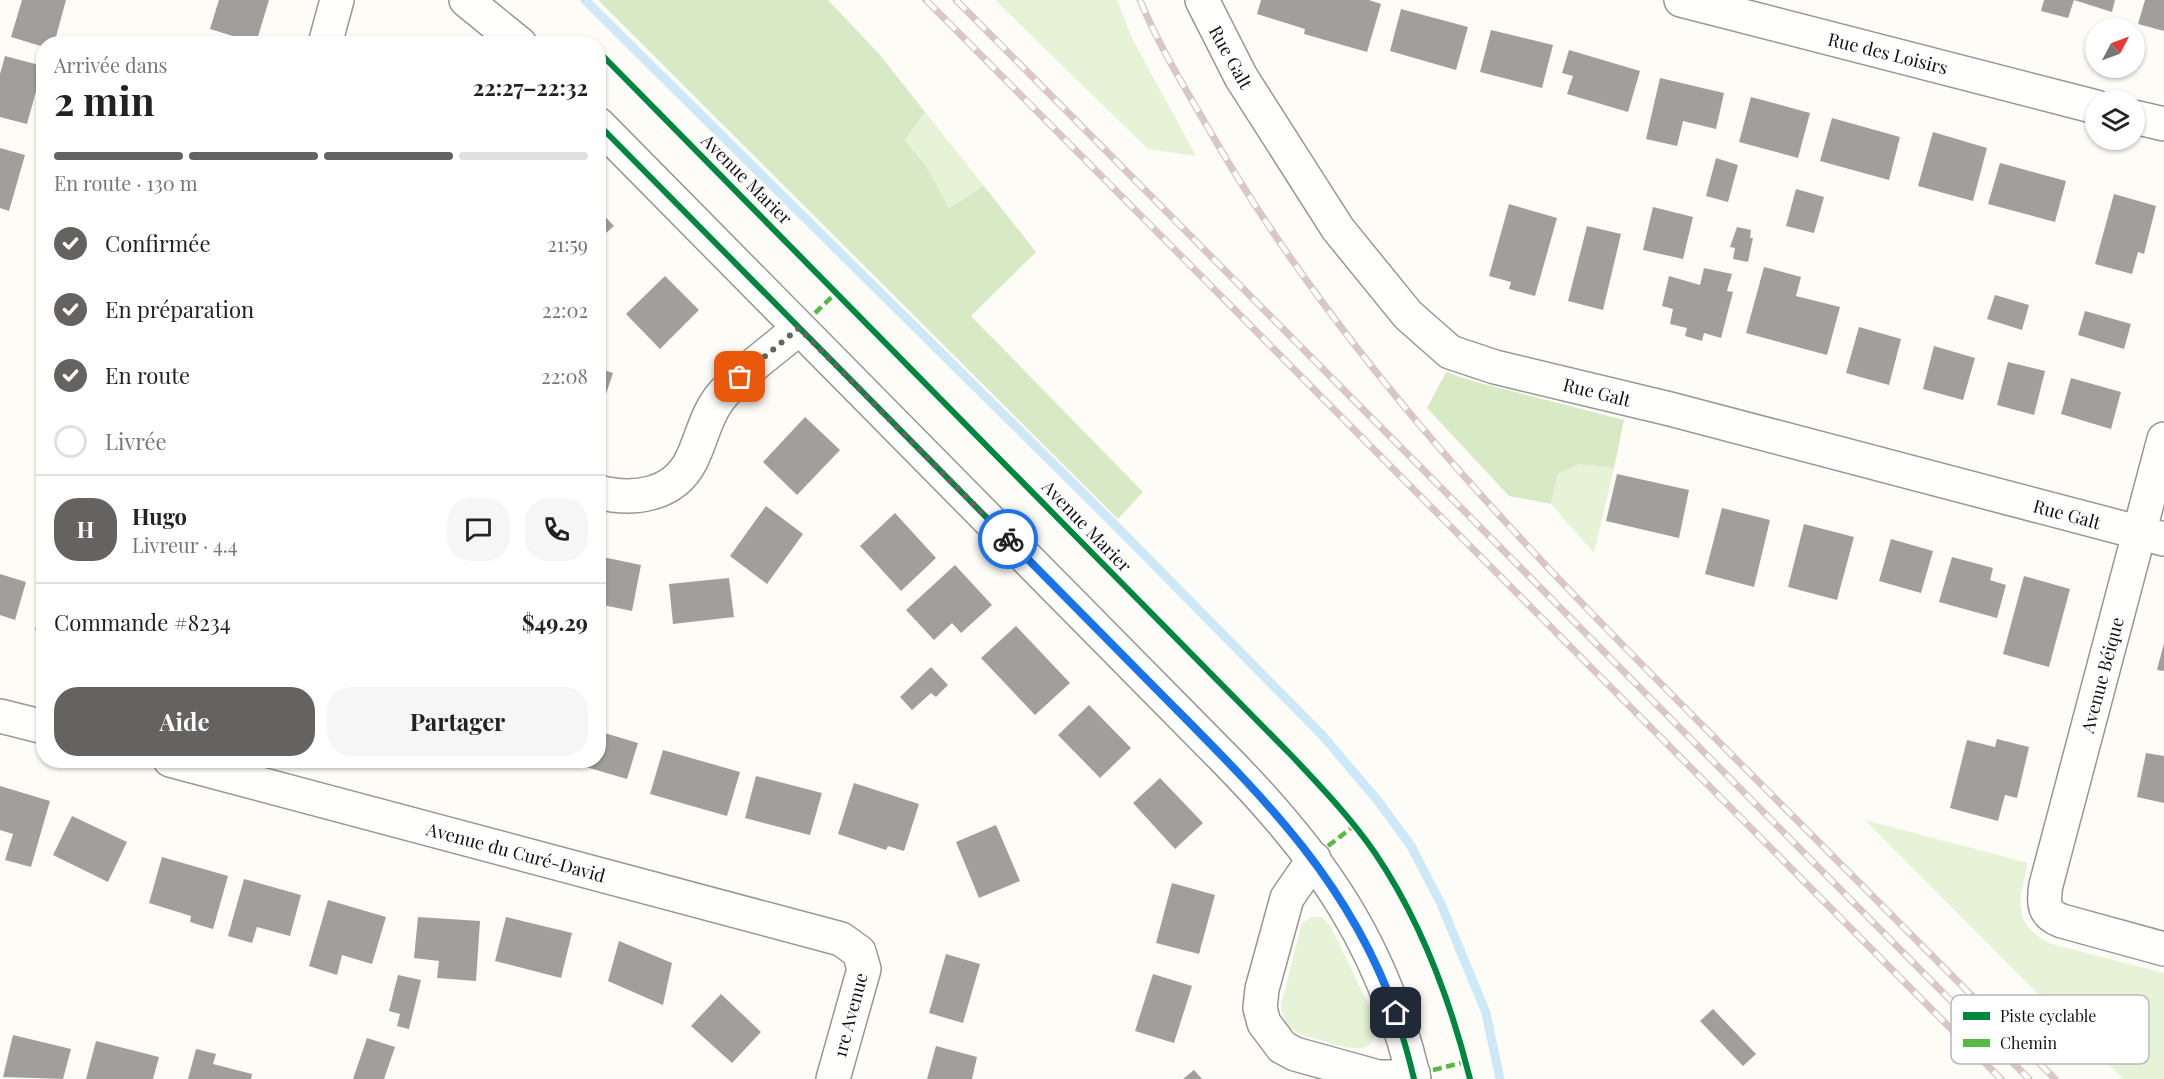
<!DOCTYPE html>
<html lang="fr">
<meta charset="utf-8">
<style>
:root{--surface:#fff;--page:#f6f6f6;--text:#222;--muted:#767676;--line:#e0e0e0;--accent:#646362}
body{margin:0;font-family:"Playfair Display",serif;background:var(--page);color:var(--text);height:100vh;display:flex;flex-direction:column;font-size:22px;white-space:nowrap}
*{box-sizing:border-box;margin:0}
p{font-size:20px;color:var(--muted)}
.icon{flex:none;width:33px;height:33px;fill:none;stroke:currentColor;stroke-width:2;stroke-linecap:round;stroke-linejoin:round}
.map{position:relative;flex:1;overflow:hidden}
.panel{position:absolute;left:36px;top:36px;width:570px;height:732px;display:flex;flex-direction:column;background:var(--surface);border-radius:24px;box-shadow:0 2px 4px #0004}
.panel>*{flex:none}
.needle{width:39px;rotate:49deg}
.fabs{position:absolute;left:2085px;top:18px;display:grid;gap:12px}
.fabs a{display:grid;place-items:center;width:60px;height:60px;border-radius:50%;background:var(--surface);box-shadow:0 2px 4px #0004;font-size:30px}
.pin{position:absolute;display:grid;place-items:center;width:51px;height:51px;color:#fff;margin:-26px;border-radius:12px;box-shadow:0 3px 9px #0006}
.courier{position:absolute;display:grid;place-items:center;width:60px;height:60px;margin:-30px;border:4px solid #1a73e8;border-radius:50%;background:#fff;color:#222;box-shadow:0 2px 8px #0007}
.summary em{font-style:normal;font-weight:700}
.summary div{display:flex;flex-direction:column-reverse}
.summary{display:flex;align-items:center;justify-content:space-between;height:102px;padding:0 18px}
h1{font-size:39px;font-weight:700;line-height:45px}
.bar{display:grid;grid-template-columns:repeat(4,1fr);gap:9px 6px;align-content:center;height:72px;padding:0 18px}
.bar i{height:8px;border-radius:4px;background:var(--line)}
.bar .current{background:var(--accent)}
.bar p{grid-column:span 4}
.line{display:flex;align-items:center;gap:15px;padding:0 18px;border-top:2px solid var(--line)}
.line div{flex:1}
.round{display:grid;place-items:center;flex:none;width:63px;height:63px;border-radius:24px;background:var(--page)}
ol{padding:0 18px;list-style:none}
li{display:flex;align-items:center;gap:18px;height:66px}
li p{margin-inline-start:auto}
li .icon{padding:6px;border-radius:50%;background:var(--accent);color:#fff;stroke-width:4}
li:last-child{color:var(--muted)}
li i{width:33px;height:33px;border:3px solid var(--line);border-radius:50%}
.button{display:flex;gap:12px;margin-top:auto;padding:12px 18px}
.button a{flex:1;height:69px;border-radius:24px;background:var(--accent);color:#fff;font-size:24px;font-weight:700;line-height:69px;text-align:center}
.button a+a{background:var(--page);color:var(--text)}
.map>svg:first-child{display:block}
.green{fill:#e7f3d7}
.forest{fill:#d8eac5}
.lines{fill:none;stroke-linecap:round;stroke-linejoin:round}
.stream{stroke:#cde8f7;stroke-width:9}
.building{fill:#a19f9c}
.minor-casing{stroke:#979795;stroke-width:36}
.minor{stroke:#fffffe;stroke-width:33}
.rail-casing{stroke:#d9c6c7;stroke-width:7}
.rail{stroke:#fff;stroke-width:4.5;stroke-dasharray:14;stroke-linecap:butt}
.quiet{stroke:#58b947;stroke-width:4.5;stroke-dasharray:9 4.5;stroke-linecap:butt}
.cycleway-casing{stroke:#fff;stroke-width:10}
.cycleway{stroke:#00873e;stroke-width:6}
.done{stroke:#646362;stroke-width:6;stroke-dasharray:0 10.8}
.route{stroke:#1a73e8;stroke-width:8}
.labels{text-anchor:middle;dominant-baseline:central;stroke-width:6;stroke-linejoin:round;paint-order:stroke}
.street-label{font-size:18px;fill:#111;stroke:#fff}
.key{fill:#fff;stroke:#b8b8b8;stroke-width:1.5}
.key-label{font-size:16px;fill:#111}
</style>
<div class="map">
<svg width="2164" height="1079" viewBox="0 0 2164 1079">
<rect width="100%" height="100%" fill="#fdfcf7"/>
<g class="green">
<path d="M995,0h122l15,38 64,118 -48,-7z"/>
<path d="M925,112l59,74 -35,22 -23,-42 -21,-26z"/>
<path d="M1579,463l35,5 -20,85 -43,-49 7,-30z"/>
<path d="M1865,820l163,43c-9,38 -17,61 23,81l113,29v106h-41z"/>
<path d="M1312,917h10l9,10 46,95c0,37 -29,26 -53,19 -9,-3 -23,-5 -31,-11 -9,-6 -11,-15 -12,-25l21,-82z"/>
</g>
<g class="forest">
<path d="M598,0h230l52,55 45,57 -20,28 21,26 23,42 35,-22 52,66 -65,64 172,176 -25,27z"/>
<path d="M1446,372l26,9 152,39 -10,48 -35,-4 -21,10 -7,30 -42,-8 -82,-88z"/>
</g>
<g class="lines">
<path class="stream" d="M585,0l533,528 205,208 55,65 33,45 30,58 45,109 14,66"/>
</g>
<g class="building">
<path d="M22,0h44l-12,44h-10v3l-33,-10z"/>
<path d="M219,0h50l-13,43 -46,-14z"/>
<path d="M1261,0h108l12,4 -14,48 -63,-18 1,-5 -48,-15z"/>
<path d="M2044,0h30l-6,18 -27,-7z"/>
<path d="M2074,0h41l-3,12z"/>
<path d="M2145,0h19v31l-26,-7z"/>
<path d="M1401,9l67,18 -12,43 -66,-19z"/>
<path d="M1491,30l62,15 -11,43 -62,-16z"/>
<path d="M1569,50l71,21 -12,41 -61,-18 6,-18 -11,-3z"/>
<path d="M5,56l38,10 -16,58 -27,-7v-43z"/>
<path d="M1660,78l64,15 -8,36 -33,-8 -6,25 -31,-7z"/>
<path d="M1751,97l59,16 -12,45 -59,-16z"/>
<path d="M1832,118l68,19 -11,43 -69,-19z"/>
<path d="M1933,132l54,16 -14,53 -55,-15z"/>
<path d="M0,148l25,7 -16,56 -9,-3z"/>
<path d="M1716,158l22,7 -10,37 -22,-6z"/>
<path d="M2000,163l66,18 -11,41 -67,-18z"/>
<path d="M1796,189l28,8 -10,36 -28,-7z"/>
<path d="M2114,194l42,12 -12,48 -6,-2 -6,22 -37,-10z"/>
<path d="M1509,204l48,14 -22,78 -26,-7 2,-7 -22,-6z"/>
<path d="M1653,207l40,10 -10,42 -40,-9z"/>
<path d="M598,209l16,17 -16,14z"/>
<path d="M1587,226l34,8 -18,76 -35,-9z"/>
<path d="M1737,227l14,3 -1,8h3l-5,24 -15,-3 2,-11 -5,-1z"/>
<path d="M1764,267l37,10 -5,19 44,11 -13,48 -81,-22z"/>
<path d="M1704,268l28,6 -5,17 6,1 -12,46 -17,-5 -2,8 -17,-5 2,-8 -17,-4 3,-15 -11,-3 7,-30 31,9z"/>
<path d="M665,276l34,34 -39,39 -34,-35z"/>
<path d="M1995,295l34,10 -7,25 -35,-11z"/>
<path d="M2085,311l46,13 -7,25 -46,-14z"/>
<path d="M1859,327l42,12 -12,46 -43,-12z"/>
<path d="M1934,346l41,12 -12,42 -40,-11z"/>
<path d="M2008,362l37,9 -11,44 -37,-10z"/>
<path d="M598,368l15,5 -13,39h-2z"/>
<path d="M2071,378l50,14 -10,37 -50,-15z"/>
<path d="M805,417l35,33 -43,45 -34,-33z"/>
<path d="M1617,474l72,16 -10,48 -73,-17z"/>
<path d="M766,506l37,28 -36,50 -37,-28z"/>
<path d="M1722,508l48,12 -16,67 -49,-13z"/>
<path d="M895,513l41,45 -35,33 -41,-45z"/>
<path d="M1804,524l50,13 -17,63 -49,-13z"/>
<path d="M1891,539l42,12 -12,42 -42,-12z"/>
<path d="M598,556l43,9 -9,46 -34,-7z"/>
<path d="M1952,557l41,11 -3,12 16,5 -9,33 -58,-16z"/>
<path d="M955,565l37,40 -31,28 -9,-10 -18,17 -28,-30z"/>
<path d="M0,574l26,8 -11,38 -15,-5z"/>
<path d="M2024,576l46,13 -21,78 -46,-13z"/>
<path d="M729,578l5,39 -61,7 -4,-40z"/>
<path d="M43,603l1,1v29l-9,-3z"/>
<path d="M1016,626l54,57 -35,32 -54,-57z"/>
<path d="M2164,643v28l-7,-1z"/>
<path d="M931,667l17,18 -12,12 -5,-4 -19,17 -12,-13z"/>
<path d="M1089,705l42,43 -31,30 -42,-43z"/>
<path d="M598,731l40,12 -11,36 -55,-16 26,-3z"/>
<path d="M1997,739l32,8 -12,51 -12,-3 -7,26 -48,-13 17,-68 28,7z"/>
<path d="M663,750l77,22 -13,44 -77,-22z"/>
<path d="M2146,753l18,3v47l-27,-6z"/>
<path d="M756,776l66,17 -12,42 -65,-17z"/>
<path d="M1160,778l43,45 -28,26 -42,-46z"/>
<path d="M854,783l65,21 -15,47 -16,-5 -2,4 -48,-16z"/>
<path d="M0,786l50,15 -19,66 -26,-7 8,-26 -13,-4z"/>
<path d="M72,816l55,26 -19,40 -55,-27z"/>
<path d="M996,825l24,56 -41,17 -23,-56z"/>
<path d="M162,857l66,19 -15,53 -23,-7 1,-6 -42,-13z"/>
<path d="M244,879l57,16 -11,41 -33,-9 -5,16 -24,-7z"/>
<path d="M1172,883l43,12 -16,59 -43,-11z"/>
<path d="M328,900l58,17 -14,47 -30,-9 -5,20 -28,-9z"/>
<path d="M418,917l62,4 -4,60 -39,-3 2,-17 -25,-3z"/>
<path d="M506,917l66,16 -11,45 -66,-17z"/>
<path d="M619,941l53,22 -9,42 -55,-24z"/>
<path d="M946,954l34,10 -17,59 -34,-10z"/>
<path d="M1153,974l39,12 -18,57 -39,-12z"/>
<path d="M398,975l23,5 -12,49 -12,-3 3,-12 -11,-3z"/>
<path d="M721,994l40,38 -29,31 -41,-37z"/>
<path d="M1713,1009l43,45 -13,12 -43,-45z"/>
<path d="M13,1035l58,14 -8,30 -60,-2z"/>
<path d="M367,1038l28,9 -11,32h-31z"/>
<path d="M96,1041l63,16 -6,22h-67z"/>
<path d="M936,1046l41,11 -5,22h-45z"/>
<path d="M196,1049l20,5 -3,10 39,10 -1,5h-63z"/>
<path d="M1194,1070l8,9h-19z"/>
</g>
<g class="lines">
<g class="minor-casing">
<g id="minor">
<path d="M466,0l54,44"/>
<path d="M1202,0l39,77 97,152 70,86 42,37 45,15 175,42 494,130"/>
<path d="M1681,0l415,107"/>
<path d="M325,44l12,-44"/>
<path d="M2134,117l30,7"/>
<path d="M598,124l628,636c95,97 157,185 188,319"/>
<path d="M2164,439l-118,446c-3,18 -3,29 16,36l102,28"/>
<path d="M598,492c35,9 75,4 93,-31 11,-22 15,-48 32,-67 22,-25 51,-44 76,-66"/>
<path d="M0,716l44,11"/>
<path d="M170,760l671,179 18,13 5,17 -31,110"/>
<path d="M1314,859l-27,39 -25,91 -2,19 4,15 18,24 13,7 83,23h18l17,-4"/>
</g>
</g>
<use href="#minor" class="minor"/>
<g class="rail-casing">
<g id="rail">
<path d="M926,0l1075,1079"/>
<path d="M956,0l1073,1079"/>
<path d="M1140,0c18,44 43,85 67,126 129,227 312,416 495,599 118,118 235,236 353,354"/>
</g>
</g>
<use href="#rail" class="rail"/>
<g class="quiet">
<path d="M815,313l22,-21"/>
<path d="M1328,846l26,-20"/>
<path d="M1433,1070l32,-8"/>
</g>
<g class="cycleway-casing">
<g id="cycleway">
<path d="M598,51l694,705c29,31 59,62 83,97 46,68 75,146 95,226"/>
<path d="M598,124l628,636c95,97 157,185 188,319"/>
</g>
</g>
<use href="#cycleway" class="cycleway"/>
</g>
<g class="lines">
<path class="done" d="M740,377l59,-49 209,211"/>
<path class="route" d="M1008,539c55,55 109,111 163,165 95,96 178,178 225,309"/>
</g>
<g class="labels">
<g class="street-label">
<text transform="translate(1888 53) rotate(14)">Rue des Loisirs</text>
<text transform="translate(1231 57) rotate(61)">Rue Galt</text>
<text transform="translate(747 179) rotate(45)">Avenue Marier</text>
<text transform="translate(1597 392) rotate(14)">Rue Galt</text>
<text transform="translate(2067 514) rotate(15)">Rue Galt</text>
<text transform="translate(1087 526) rotate(46)">Avenue Marier</text>
<text transform="translate(2102 675) rotate(-75)">Avenue Béique</text>
<text transform="translate(516 852) rotate(15)">Avenue du Curé-David</text>
<text transform="translate(850 1015) rotate(-75)">1re Avenue</text>
</g>
</g>
<rect x="1951" y="995" width="198" height="69" rx="9" class="key"/>
<rect x="1963" y="1012" width="27" height="8" fill="#00873e"/>
<rect x="1963" y="1039" width="27" height="8" fill="#58b947"/>
<g class="key-label">
<text x="2000" y="1022">Piste cyclable</text>
<text x="2000" y="1049">Chemin</text>
</g>
</svg>
<div class="fabs">
<a><svg class="needle" viewBox="-14 -14 28 28"><path d="M0-13l5 13h-10z" fill="#e53935"/><path d="M0 13l5-13h-10z" fill="#767676"/></svg></a>
<a><svg class="icon" aria-label="layers" viewBox="0 0 24 24"><path d="M12 4l9 5-9 5-9-5zM3 14l9 5 9-5"/></svg></a>
</div>
<div class="pin" style="left:740px;top:377px;background:#ea580c"><svg class="icon" aria-label="bag" viewBox="0 0 24 24"><path d="M5 8h14l-1 12H6zM9 8a3 3 0 0 1 6 0"/></svg></div>
<div class="pin" style="left:1396px;top:1013px;background:#1f2937"><svg class="icon" aria-label="home" viewBox="0 0 24 24"><path d="M3 11l9-7 9 7M6 9v11h12V9"/></svg></div>
<div class="courier" style="left:1008px;top:539px"><svg class="icon" aria-label="bike" viewBox="0 0 24 24"><circle cx="6" cy="16" r="4"/><circle cx="18" cy="16" r="4"/><path d="M6 16l4-8h5l3 8M10 8l3 8H6M13 5h3"/></svg></div>
<section class="panel">
<div class="summary"><div><h1>2 min</h1><p>Arrivée dans</p></div><em>22:27–22:32</em></div>
<div class="bar"><i class="current"></i><i class="current"></i><i class="current"></i><i></i><p>En route · 130 m</p></div>
<ol>
<li><svg class="icon" aria-label="check" viewBox="0 0 24 24"><path d="M5 12l5 5 9-10"/></svg>Confirmée<p>21:59</p></li>
<li><svg class="icon" aria-label="check" viewBox="0 0 24 24"><path d="M5 12l5 5 9-10"/></svg>En préparation<p>22:02</p></li>
<li><svg class="icon" aria-label="check" viewBox="0 0 24 24"><path d="M5 12l5 5 9-10"/></svg>En route<p>22:08</p></li>
<li><i></i>Livrée</li>
</ol>
<div class="line" style="height:108px"><b class="round" style="background:var(--accent);color:#fff">H</b><div><b>Hugo</b><p>Livreur · 4.4</p></div><a class="round"><svg class="icon" aria-label="chat" viewBox="0 0 24 24"><path d="M4 5h16v11H9l-5 4z"/></svg></a><a class="round"><svg class="icon" aria-label="phone" viewBox="0 0 24 24"><path d="M5 4h4l2 5-3 2q2 4 5 5l2-3 5 2v4C11 20 4 13 5 4z"/></svg></a></div>
<div class="line" style="height:78px"><div>Commande #8234</div><b>$49.29</b></div>
<div class="button"><a>Aide</a><a>Partager</a></div>
</section>
</div>
